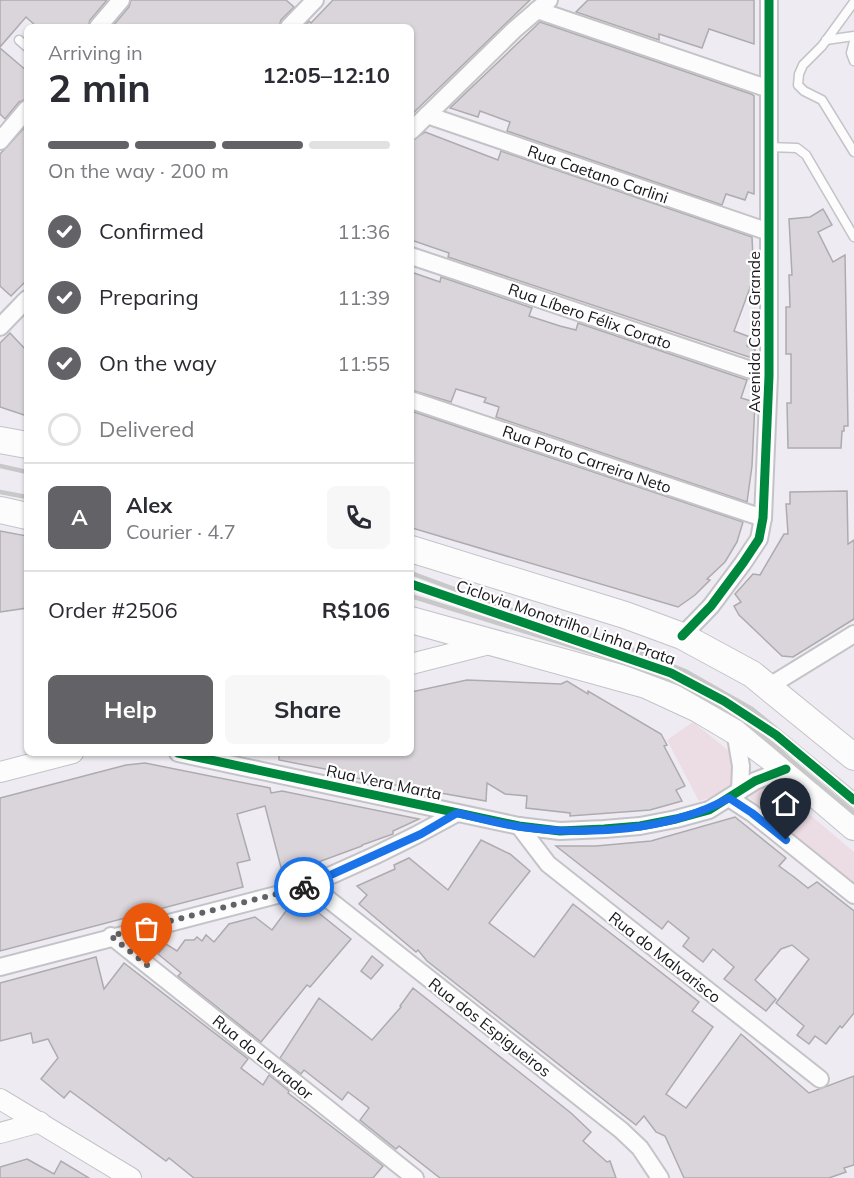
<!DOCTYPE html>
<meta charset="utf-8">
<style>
:root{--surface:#fff;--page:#f7f7f7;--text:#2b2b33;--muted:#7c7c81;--line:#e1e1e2;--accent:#636266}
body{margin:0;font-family:Mulish,sans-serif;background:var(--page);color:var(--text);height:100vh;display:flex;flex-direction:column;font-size:22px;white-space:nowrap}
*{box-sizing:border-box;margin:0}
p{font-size:20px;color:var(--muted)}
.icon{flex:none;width:33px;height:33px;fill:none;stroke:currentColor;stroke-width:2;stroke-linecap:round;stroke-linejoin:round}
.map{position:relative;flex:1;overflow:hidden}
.sheet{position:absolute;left:24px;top:24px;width:390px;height:732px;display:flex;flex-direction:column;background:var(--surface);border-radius:9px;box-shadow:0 2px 4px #0004}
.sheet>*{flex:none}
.pin{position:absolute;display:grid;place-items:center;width:51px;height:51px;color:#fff;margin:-62px -26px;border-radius:50% 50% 50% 0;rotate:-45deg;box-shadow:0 0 6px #0007}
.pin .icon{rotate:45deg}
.courier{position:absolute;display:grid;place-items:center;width:60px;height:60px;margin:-30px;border:4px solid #1a73e8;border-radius:50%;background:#fff;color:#222;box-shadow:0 2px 8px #0007}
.head em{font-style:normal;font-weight:700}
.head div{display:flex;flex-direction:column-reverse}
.head{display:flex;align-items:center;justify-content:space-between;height:102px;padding:0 24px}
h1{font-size:39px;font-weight:700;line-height:45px}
.bar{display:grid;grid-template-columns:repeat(4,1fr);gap:9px 6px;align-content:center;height:72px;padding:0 24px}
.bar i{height:8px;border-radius:4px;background:var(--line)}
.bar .selected{background:var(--accent)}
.bar p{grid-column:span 4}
.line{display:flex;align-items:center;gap:15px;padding:0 24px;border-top:2px solid var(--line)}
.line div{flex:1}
.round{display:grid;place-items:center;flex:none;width:63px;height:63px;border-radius:9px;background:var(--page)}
ol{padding:0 24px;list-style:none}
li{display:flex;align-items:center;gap:18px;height:66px}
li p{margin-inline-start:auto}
li .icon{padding:6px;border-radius:50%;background:var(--accent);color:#fff;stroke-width:4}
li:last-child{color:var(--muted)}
li i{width:33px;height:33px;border:3px solid var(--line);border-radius:50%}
.primary-button{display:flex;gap:12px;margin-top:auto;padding:12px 24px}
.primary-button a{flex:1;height:69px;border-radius:9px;background:var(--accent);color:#fff;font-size:24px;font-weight:700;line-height:69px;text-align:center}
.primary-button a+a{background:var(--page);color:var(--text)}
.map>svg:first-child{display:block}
.green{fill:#ecdce3}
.building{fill:#dad4db;stroke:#aeabaf;stroke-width:1.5}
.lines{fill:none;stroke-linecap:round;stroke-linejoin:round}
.service-casing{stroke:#c4c3c7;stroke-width:11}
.minor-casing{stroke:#c4c3c7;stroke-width:20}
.tertiary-casing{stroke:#c4c3c7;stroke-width:22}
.primary-casing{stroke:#c4c3c7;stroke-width:28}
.service{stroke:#fcfcfd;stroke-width:8}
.minor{stroke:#fcfcfd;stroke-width:16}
.tertiary{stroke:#fcfcfd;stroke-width:20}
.primary{stroke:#fcfcfd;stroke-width:26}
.rail{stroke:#c9c8c9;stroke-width:4.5}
.cycleway-casing{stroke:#fff;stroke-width:13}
.cycleway{stroke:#00873e;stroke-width:9}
.done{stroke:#636266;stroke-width:6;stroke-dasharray:0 10.8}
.route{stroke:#1a73e8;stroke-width:8}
.labels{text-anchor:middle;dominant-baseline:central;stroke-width:4.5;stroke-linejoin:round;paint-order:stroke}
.street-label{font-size:16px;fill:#18171b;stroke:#fff}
</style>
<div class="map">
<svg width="854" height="1178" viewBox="0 0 854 1178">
<rect width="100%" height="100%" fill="#eeecf2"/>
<g class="green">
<path d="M693,722l41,33 -1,29 -15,11 -19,6 -32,-61z"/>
<path d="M765,783l12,4 77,65v33l-104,-87 2,-6z"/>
</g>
<g class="building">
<path d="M0,0h107l-17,20 -2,7h-51l-11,-10 -26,30z"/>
<path d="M131,0h155l8,7 -13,13 -2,7h-167l17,-20z"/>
<path d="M333,0h197l-119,115v-88h-107l5,-6 2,2z"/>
<path d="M588,0h166v44l-45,-15 -7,19 -43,-14v6l-83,-28z"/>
<path d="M540,22l211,72 3,2v98l-6,-2 -3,8 -19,-6 -4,11 -215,-74 3,-9 -30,-11 -2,6 -28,-9z"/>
<path d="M0,48l27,23v28l-8,3 -14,17 -5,-5z"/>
<path d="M27,125v155l-16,16 -11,-10v-132z"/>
<path d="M425,132l73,28 3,-9 251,86 2,40 -20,54 16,6 -3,9 8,3v10l-307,-102 1,-4 -38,-13v-99z"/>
<path d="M823,209l9,16 -14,7 15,30 12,-7 3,171h-4v5h-2l-1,17h-53l-1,-45h4v-49h-5v-47h4l-1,-32h3l-3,-56 21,-2z"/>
<path d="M411,272l29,10 1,-5 91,31 -3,8 31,10 16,4 2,-7 169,57 -6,18 14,4 -3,64 -5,36 -251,-85 3,-10 -15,-5 2,-4 -30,-9 -5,13 -40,-12z"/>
<path d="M10,333l17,18v65l-27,-9v-64z"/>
<path d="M411,411l332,111 -6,20 -12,20 -18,17 3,1 -15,15 -17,12 -266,-79z"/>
<path d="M847,491l1,53 6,-4v79l-61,38 -11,-1 -43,-41 -5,-9 7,-4 -6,-8 18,-20 7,1 24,-41h4l-2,-30h4v-12z"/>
<path d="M0,531l27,5v72l-27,4z"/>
<path d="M467,680l94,4 6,-3 21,13v-3l73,43 6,11 -3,1 21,40 -9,4 6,11 -32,9 -80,6v-3l-44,-5 1,-12 -22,-2 -18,-11 -1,18 -131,-23 1,-3 -77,-15v-7h132v-61z"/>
<path d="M145,763l125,25 1,5 11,-2 137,28 -26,12v3l-31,11v1l-79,29 -18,-69 -28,8 13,46 -13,3 6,24 -243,64v-153l126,-33z"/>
<path d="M735,817l51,41 -7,8 15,11 14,11 9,-6 37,29v102l-12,15 -2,-2 -14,18 -11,-8 -6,8 -12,-9 7,-9 -28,-23 33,-44 -17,-14 -11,4 -26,31 21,19 -10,12 -42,-32 10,-12 -21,-18 -10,13 -20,-16 6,-8 -21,-17 -6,8 -106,-83h40l55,-5z"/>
<path d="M481,840l29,14 20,17 -41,52 45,34 39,-53 126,98 -7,9 21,16 -47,67 20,14 55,-74 68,59 45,-17v89l-10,3 2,4 -17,6h-145l-19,-42 -9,-4 -12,-16 -8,9 -209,-164 -9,-11 -2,2 -57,-48 8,-9 -10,-9 38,-17 -1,-4 15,-7 39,32z"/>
<path d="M298,904l12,2 41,33 -41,48 -3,-2 -46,57 -83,-66 3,-3 -23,-19 8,-10 11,7 8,-11h9l3,-3 5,4 4,-6 8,7 15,-18 26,-7 17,13 17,-23z"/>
<path d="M372,956l11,9 -12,14 -10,-8z"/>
<path d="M96,957l8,32 20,-26 124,96 -7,9 22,17 6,-10 20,16 -1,2 95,73 -10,12h-179l-25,-20 -3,3 -96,-70 -6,7 -23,-19 17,-21 -10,-19 -15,4 -2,-10 -31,8v-58z"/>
<path d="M413,988l158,125 20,19 -8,9 24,21 3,-1 6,17h-176l-41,-32 -3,3 -36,-29 9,-12 -21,-16 -6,8 -38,-30 -3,4 -21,-16 39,-60 53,42 29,-33 -1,-1z"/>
<path d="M27,1159l27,15 7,-13 28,17h-89v-11z"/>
</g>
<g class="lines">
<g class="service-casing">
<g id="service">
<path d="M854,2l-32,44 -19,19 -4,9 -1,11 6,6 18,9 32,52"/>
<path d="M19,40l8,7"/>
<path d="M826,40l28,-4"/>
<path d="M854,41l-3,12 3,8"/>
<path d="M769,147l28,1 9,7 48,82"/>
</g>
</g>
<g class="minor-casing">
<g id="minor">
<path d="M537,10l232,79"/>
<path d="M98,27l23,-27"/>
<path d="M289,27l26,-27"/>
<path d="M427,115l342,117"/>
<path d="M411,131l103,-101 35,-30"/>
<path d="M0,141l27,-32"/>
<path d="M411,256l358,120"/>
<path d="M0,327l27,-28"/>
<path d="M411,400l352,118"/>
<path d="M682,636l29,-30 32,-43 16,-24 4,-21 6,-142v-376"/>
<path d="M768,687l86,-53"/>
<path d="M735,731l6,35 -1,25"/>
<path d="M178,753l341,73 41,5 44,-2 36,-3 36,-7 33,-9 46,-29 31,-12"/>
<path d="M729,798l23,15 102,82"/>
<path d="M519,826l29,38 272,215"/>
<path d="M309,884l312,246 19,18 20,30"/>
<path d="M111,936l304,242"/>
<path d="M0,967l292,-76c57,-22 112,-48 165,-78"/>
</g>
</g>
<g class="tertiary-casing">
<g id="tertiary">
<path d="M411,664l82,-21"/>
<path d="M0,772l73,-19"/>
<path d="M0,1099l131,79"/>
<path d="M0,1133l40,-11"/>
</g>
</g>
<g class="primary-casing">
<g id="primary">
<path d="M0,440l27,5"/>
<path d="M0,510l27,6"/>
<path d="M411,549l214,66 57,21 70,38 102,83"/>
<path d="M411,620l235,65 52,24 37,22 51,38 68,58"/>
</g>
</g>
<use href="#service" class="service"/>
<use href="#minor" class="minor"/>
<use href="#tertiary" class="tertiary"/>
<use href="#primary" class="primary"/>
<g class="rail">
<path d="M0,466l27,6"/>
<path d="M0,492l27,5"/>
<path d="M411,573l100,37 108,34 66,27 67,38 102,84"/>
<path d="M411,596l202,63 67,25 63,36 111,93"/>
</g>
<g class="cycleway-casing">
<g id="cycleway">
<path d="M411,584l260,89 53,28 52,34 78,65"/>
<path d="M682,636l29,-30 32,-43 16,-24 4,-21 6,-142v-376"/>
<path d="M178,753l341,73 41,5 44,-2 36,-3 36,-7 33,-9 46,-29 31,-12"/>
</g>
</g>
<use href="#cycleway" class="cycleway"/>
</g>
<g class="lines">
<path class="done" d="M147,965l-36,-29 193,-49"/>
<path class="route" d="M304,887l117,-53 36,-21c21,5 43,11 64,14 67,9 148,4 208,-29l23,15 34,27"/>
</g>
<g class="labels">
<g class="street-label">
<text transform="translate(598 174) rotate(19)">Rua Caetano Carlini</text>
<text transform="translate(590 316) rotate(19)">Rua Líbero Félix Corato</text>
<text transform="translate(754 332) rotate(-90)">Avenida Casa Grande</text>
<text transform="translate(587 459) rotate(19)">Rua Porto Carreira Neto</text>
<text transform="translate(566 622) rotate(19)">Ciclovia Monotrilho Linha Prata</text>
<text transform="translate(384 782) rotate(12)">Rua Vera Marta</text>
<text transform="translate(665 957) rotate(38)">Rua do Malvarisco</text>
<text transform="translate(490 1027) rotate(38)">Rua dos Espigueiros</text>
<text transform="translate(263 1057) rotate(39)">Rua do Lavrador</text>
</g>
</g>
</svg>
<div class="pin" style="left:147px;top:965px;background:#ea580c"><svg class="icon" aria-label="bag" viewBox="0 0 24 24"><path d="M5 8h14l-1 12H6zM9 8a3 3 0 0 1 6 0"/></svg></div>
<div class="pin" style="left:786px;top:840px;background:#1f2937"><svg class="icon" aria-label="home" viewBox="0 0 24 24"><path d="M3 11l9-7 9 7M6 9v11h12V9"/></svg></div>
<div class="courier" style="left:304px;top:887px"><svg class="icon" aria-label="bike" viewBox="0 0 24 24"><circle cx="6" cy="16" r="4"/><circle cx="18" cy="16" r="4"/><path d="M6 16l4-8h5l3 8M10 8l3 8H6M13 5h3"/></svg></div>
<section class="sheet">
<div class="head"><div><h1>2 min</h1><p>Arriving in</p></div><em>12:05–12:10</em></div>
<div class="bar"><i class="selected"></i><i class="selected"></i><i class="selected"></i><i></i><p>On the way · 200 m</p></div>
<ol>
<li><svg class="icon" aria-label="check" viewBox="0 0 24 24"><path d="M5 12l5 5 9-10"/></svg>Confirmed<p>11:36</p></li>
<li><svg class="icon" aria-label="check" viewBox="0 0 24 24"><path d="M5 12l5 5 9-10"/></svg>Preparing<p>11:39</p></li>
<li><svg class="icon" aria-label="check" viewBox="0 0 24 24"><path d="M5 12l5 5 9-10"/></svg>On the way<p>11:55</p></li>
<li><i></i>Delivered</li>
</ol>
<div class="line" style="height:108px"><b class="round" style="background:var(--accent);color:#fff">A</b><div><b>Alex</b><p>Courier · 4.7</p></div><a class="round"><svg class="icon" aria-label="phone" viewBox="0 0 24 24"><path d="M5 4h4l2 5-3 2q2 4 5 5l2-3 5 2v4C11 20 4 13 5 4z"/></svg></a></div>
<div class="line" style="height:78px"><div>Order #2506</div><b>R$106</b></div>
<div class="primary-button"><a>Help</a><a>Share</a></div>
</section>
</div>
